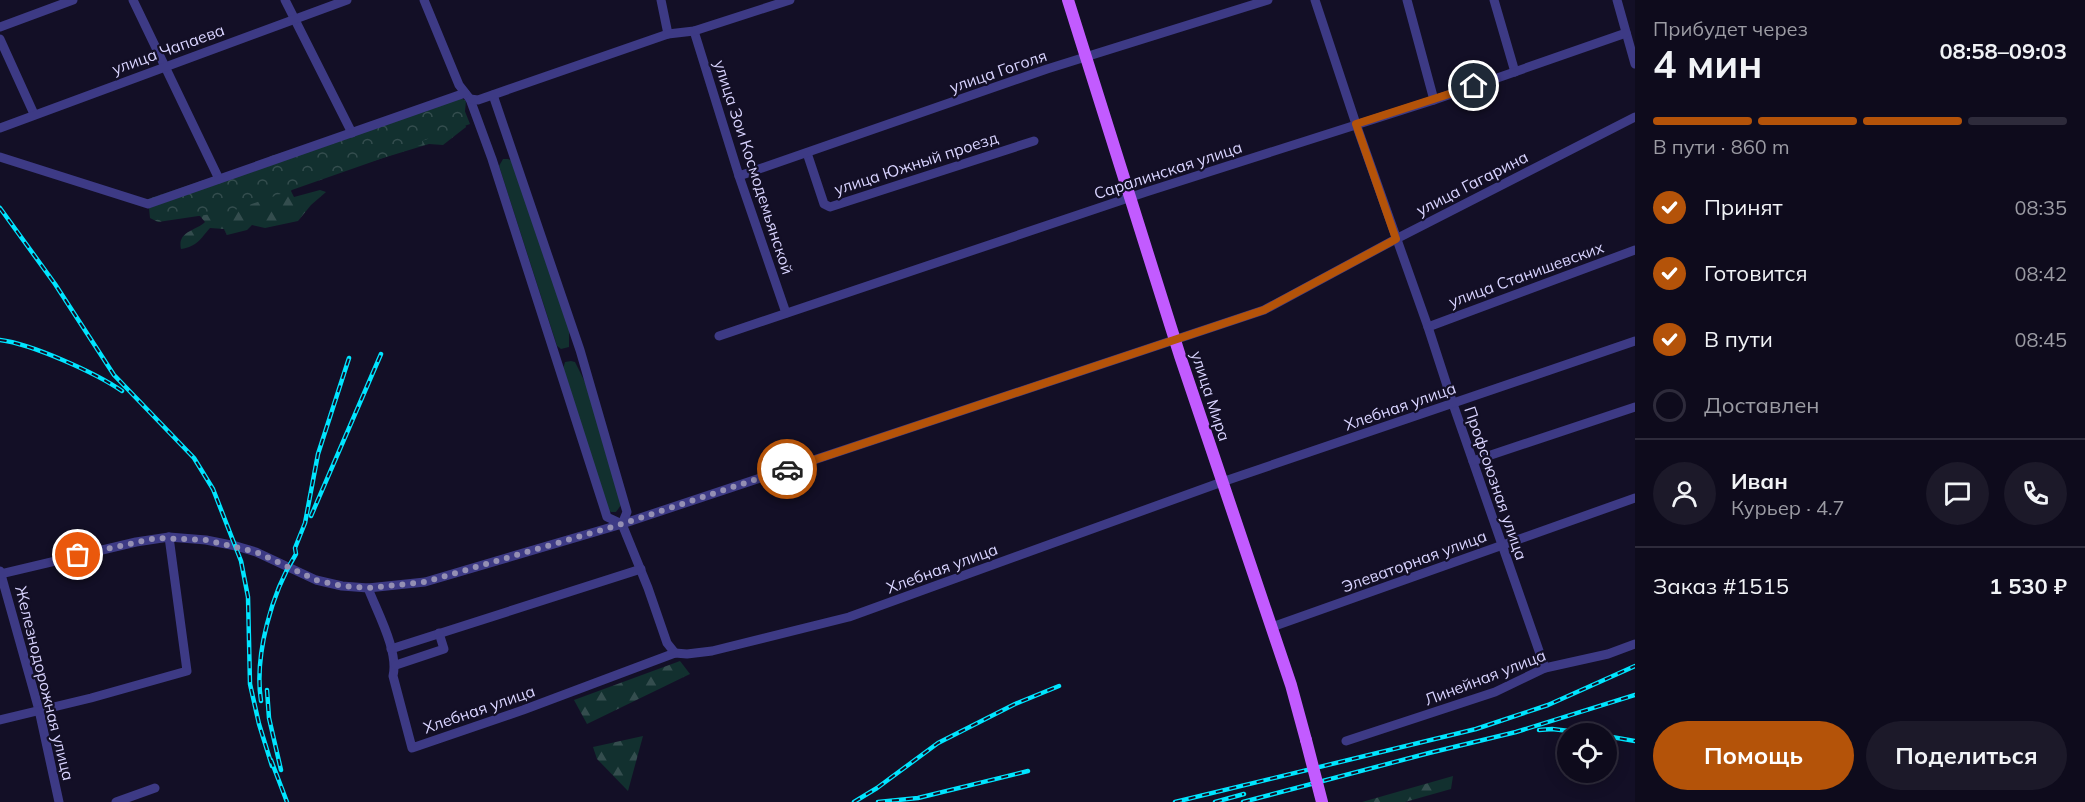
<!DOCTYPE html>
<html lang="ru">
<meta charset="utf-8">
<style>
:root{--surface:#0e0b1c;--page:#1c1929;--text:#f1f3f6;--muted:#9b9ba3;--line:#2e2b3b;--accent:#b45309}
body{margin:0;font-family:Mulish,sans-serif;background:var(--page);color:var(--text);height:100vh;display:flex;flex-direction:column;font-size:22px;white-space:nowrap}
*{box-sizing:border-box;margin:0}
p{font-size:20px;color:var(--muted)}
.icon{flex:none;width:33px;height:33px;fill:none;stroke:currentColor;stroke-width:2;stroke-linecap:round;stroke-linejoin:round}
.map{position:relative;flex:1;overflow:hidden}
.panel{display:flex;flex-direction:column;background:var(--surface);width:450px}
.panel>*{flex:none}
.buttons{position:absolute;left:1557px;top:723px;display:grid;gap:12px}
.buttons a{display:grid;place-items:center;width:60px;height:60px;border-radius:50%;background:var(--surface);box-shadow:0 3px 15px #0003,0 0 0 2px var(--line);font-size:30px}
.pin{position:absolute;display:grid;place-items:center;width:51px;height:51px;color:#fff;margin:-26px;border:3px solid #fff;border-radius:50%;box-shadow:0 2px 6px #0007}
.courier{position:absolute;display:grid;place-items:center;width:60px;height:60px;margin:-30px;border:4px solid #b45309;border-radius:50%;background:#fff;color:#222;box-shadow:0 2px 8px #0007}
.headline em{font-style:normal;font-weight:700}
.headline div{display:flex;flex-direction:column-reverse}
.headline{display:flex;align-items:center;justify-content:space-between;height:102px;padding:0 18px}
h1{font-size:39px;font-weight:700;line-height:45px}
.bar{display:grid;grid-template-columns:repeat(4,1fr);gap:9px 6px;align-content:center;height:72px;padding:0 18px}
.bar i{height:8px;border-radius:4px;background:var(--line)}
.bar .current{background:var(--accent)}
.bar p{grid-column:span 4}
.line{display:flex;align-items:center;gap:15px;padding:0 18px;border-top:2px solid var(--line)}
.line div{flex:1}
.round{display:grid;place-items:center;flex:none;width:63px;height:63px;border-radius:32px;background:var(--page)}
ol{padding:0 18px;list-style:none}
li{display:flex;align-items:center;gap:18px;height:66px}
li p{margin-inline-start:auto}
li .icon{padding:6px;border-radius:50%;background:var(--accent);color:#fff;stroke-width:4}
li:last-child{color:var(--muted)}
li i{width:33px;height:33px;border:3px solid var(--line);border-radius:50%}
.primary-button{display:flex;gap:12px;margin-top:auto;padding:12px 18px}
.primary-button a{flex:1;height:69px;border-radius:36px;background:var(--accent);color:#fff;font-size:24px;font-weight:700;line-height:69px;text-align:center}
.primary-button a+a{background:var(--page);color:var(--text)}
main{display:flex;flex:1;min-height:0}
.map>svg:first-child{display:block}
.grass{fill:#12302f}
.forest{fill:url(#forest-firs)}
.park{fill:url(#park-crowns)}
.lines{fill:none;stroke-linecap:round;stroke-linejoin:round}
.minor{stroke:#3d3a85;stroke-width:9}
.major{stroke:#c25bff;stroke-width:12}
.rail-casing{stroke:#00e5ff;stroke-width:4.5}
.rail{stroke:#130f26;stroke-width:2;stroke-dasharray:7;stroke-linecap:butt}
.major-bridge{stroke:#c25bff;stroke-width:12}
.done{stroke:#948fb3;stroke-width:6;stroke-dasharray:0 10.8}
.route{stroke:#b45309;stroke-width:8}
.labels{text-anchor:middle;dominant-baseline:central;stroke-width:4.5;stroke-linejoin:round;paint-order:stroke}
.street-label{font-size:16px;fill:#d9d4ff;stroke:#130f26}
</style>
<main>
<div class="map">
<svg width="1635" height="802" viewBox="0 0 1635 802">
<defs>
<pattern id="forest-firs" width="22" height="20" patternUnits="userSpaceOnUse" patternTransform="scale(1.5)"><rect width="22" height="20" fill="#12302f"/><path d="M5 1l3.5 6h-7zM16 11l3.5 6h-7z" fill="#344d4e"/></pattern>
<pattern id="park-crowns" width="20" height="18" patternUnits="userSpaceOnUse" patternTransform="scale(1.5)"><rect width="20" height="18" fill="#12302f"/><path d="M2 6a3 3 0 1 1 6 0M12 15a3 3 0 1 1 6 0" fill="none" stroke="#344d4e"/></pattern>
</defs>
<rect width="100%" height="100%" fill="#130f26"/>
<g class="grass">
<path d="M503,159h5l5,2 56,166v20l-8,2 -4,-3 -58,-180z"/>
<path d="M571,361l4,1 15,30 31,113 -5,7h-5l-3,-2 -45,-141 2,-7z"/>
</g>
<g class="forest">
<path d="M461,98l5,3 -2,20 2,6 -23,18 -14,-1 -135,41 -3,6 3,6 26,-7 6,2 -15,13 -13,16 -33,7 -13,-3 -5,5 -20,5 -3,-6 -14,-1c-10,11 -12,18 -29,21 -4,-18 15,-18 24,-27l-5,-6 -19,-5 90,-55z"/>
<path d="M680,661l10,13 -103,50 -13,-24z"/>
<path d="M643,736l-15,55 -31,-32 -4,-12z"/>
<path d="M1453,776l-2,13 -46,13h-43z"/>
</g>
<path class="park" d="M458,94l12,30 -48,17 1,3 -191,67 -74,11 -8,-4 -2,-19z"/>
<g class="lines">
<g class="minor">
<path d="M133,0l86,179"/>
<path d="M285,0l67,133"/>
<path d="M424,0l35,85 11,14 22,60 115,358 15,7 26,64 19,55 8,10"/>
<path d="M661,0l7,34"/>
<path d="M1315,0l41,124 72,203 25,77 92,264"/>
<path d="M1407,0l27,100"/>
<path d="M1494,0l21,72"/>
<path d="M1617,0l18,64"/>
<path d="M0,27l73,-27"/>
<path d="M694,31l45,145 47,137"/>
<path d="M0,39l34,75"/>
<path d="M493,95l87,255 47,162 -5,12"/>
<path d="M470,99l8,1 190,-66 26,-3 96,-31"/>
<path d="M0,128l347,-128"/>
<path d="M807,153l17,51 6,3 204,-66"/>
<path d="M0,157l148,47 317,-111"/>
<path d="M739,176l308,-107 221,-69"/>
<path d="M1428,327l207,-77"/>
<path d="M719,336l427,-144 288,-92 192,-67"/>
<path d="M1473,461l162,-54"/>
<path d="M0,571l39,139 20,92"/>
<path d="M0,574l136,-32 33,-5 37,3 30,6 20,6 60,28 26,6 26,2 57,-6 197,-58 642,-214 132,-71 239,-122"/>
<path d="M368,588c9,24 31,63 25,88l19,72 111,-38 152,-57 12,1 25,-3 137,-34 373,-135 413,-141"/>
<path d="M1272,627l363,-129"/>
<path d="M391,649l250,-80"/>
<path d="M396,665l48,-16 -5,-16"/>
<path d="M0,720l91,-22 96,-27 -18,-134"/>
<path d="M1346,741l149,-49 50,-24 63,-14 27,-10"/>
<path d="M116,802l39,-14"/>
</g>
<path class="major" d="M1068,0l112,356 111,329 15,55"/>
<g class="rail-casing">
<g id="rail">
<path d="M0,208l55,76 59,91 80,83 19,31 28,72 7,36 2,87 9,40 13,42"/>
<path d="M0,340c32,4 96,33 122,51"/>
<path d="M311,516l70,-162"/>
<path d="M267,690l2,28 12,52"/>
<path d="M261,701c-7,-46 11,-109 35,-147l-1,-6 10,-25 13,-69 31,-96"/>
<path d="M1539,730l13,-1 43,5"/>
<path d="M1606,736l29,5"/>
<path d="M271,760l16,42"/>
<path d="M854,802l23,-14 61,-45 77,-39 44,-18"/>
<path d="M878,802l40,-4 110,-27"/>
<path d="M1175,802l301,-73 72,-24 87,-39"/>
<path d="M1215,802l29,-8"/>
<path d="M1243,802l186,-49 87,-21 119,-37"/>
</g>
</g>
<use href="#rail" class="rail"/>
<path class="major-bridge" d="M1306,740l16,62"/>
</g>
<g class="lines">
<path class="done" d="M78,555l79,-17 49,2 50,12 60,28 26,6 26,2 57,-6 197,-58 165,-55"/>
<path class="route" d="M787,469l477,-159 132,-71 -40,-115 118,-38"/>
</g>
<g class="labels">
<g class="street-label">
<text transform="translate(168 49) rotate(-20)">улица Чапаева</text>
<text transform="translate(998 71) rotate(-19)">улица Гоголя</text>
<text transform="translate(916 163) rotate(-18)">улица Южный проезд</text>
<text transform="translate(754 167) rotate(72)">улица Зои Космодемьянской</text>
<text transform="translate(1168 170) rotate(-18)">Саралинская улица</text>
<text transform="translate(1472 183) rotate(-27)">улица Гагарина</text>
<text transform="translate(1526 274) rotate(-20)">улица Станишевских</text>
<text transform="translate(1211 396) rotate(72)">улица Мира</text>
<text transform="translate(1400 406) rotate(-19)">Хлебная улица</text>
<text transform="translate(1496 483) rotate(71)">Профсоюзная улица</text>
<text transform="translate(1414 561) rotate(-20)">Элеваторная улица</text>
<text transform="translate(942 568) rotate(-20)">Хлебная улица</text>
<text transform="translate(1485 677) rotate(-21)">Линейная улица</text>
<text transform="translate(45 683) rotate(76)">Железнодорожная улица</text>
<text transform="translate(479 709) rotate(-19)">Хлебная улица</text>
</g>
</g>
</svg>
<div class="buttons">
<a><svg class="icon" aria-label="locate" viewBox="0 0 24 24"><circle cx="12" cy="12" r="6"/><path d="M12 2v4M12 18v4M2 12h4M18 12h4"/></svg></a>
</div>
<div class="pin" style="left:78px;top:555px;background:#ea580c"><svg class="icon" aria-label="bag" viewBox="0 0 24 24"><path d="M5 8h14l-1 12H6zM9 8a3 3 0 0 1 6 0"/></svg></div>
<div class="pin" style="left:1474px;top:86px;background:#1f2937"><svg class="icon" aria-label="home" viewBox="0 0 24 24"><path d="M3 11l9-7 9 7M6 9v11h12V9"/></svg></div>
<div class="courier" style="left:787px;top:469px"><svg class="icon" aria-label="car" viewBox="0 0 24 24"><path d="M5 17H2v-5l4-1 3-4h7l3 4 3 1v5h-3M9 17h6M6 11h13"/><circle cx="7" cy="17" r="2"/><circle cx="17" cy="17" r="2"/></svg></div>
</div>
<section class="panel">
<div class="headline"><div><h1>4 мин</h1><p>Прибудет через</p></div><em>08:58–09:03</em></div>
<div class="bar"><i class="current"></i><i class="current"></i><i class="current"></i><i></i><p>В пути · 860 m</p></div>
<ol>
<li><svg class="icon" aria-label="check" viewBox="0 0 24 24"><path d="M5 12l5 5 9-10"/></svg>Принят<p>08:35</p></li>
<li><svg class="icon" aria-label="check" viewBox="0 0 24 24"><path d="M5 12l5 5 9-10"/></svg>Готовится<p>08:42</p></li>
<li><svg class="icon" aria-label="check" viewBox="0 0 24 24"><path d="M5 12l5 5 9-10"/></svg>В пути<p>08:45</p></li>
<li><i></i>Доставлен</li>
</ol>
<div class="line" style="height:108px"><a class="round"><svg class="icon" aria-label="person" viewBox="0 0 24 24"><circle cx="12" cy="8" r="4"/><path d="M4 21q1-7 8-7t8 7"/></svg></a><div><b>Иван</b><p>Курьер · 4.7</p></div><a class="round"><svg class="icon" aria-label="chat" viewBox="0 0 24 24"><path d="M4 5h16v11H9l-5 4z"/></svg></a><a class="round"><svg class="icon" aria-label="phone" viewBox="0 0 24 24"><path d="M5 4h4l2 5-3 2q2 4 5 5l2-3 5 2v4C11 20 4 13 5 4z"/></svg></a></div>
<div class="line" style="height:78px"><div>Заказ #1515</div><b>1 530 ₽</b></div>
<div class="primary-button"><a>Помощь</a><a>Поделиться</a></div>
</section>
</main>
